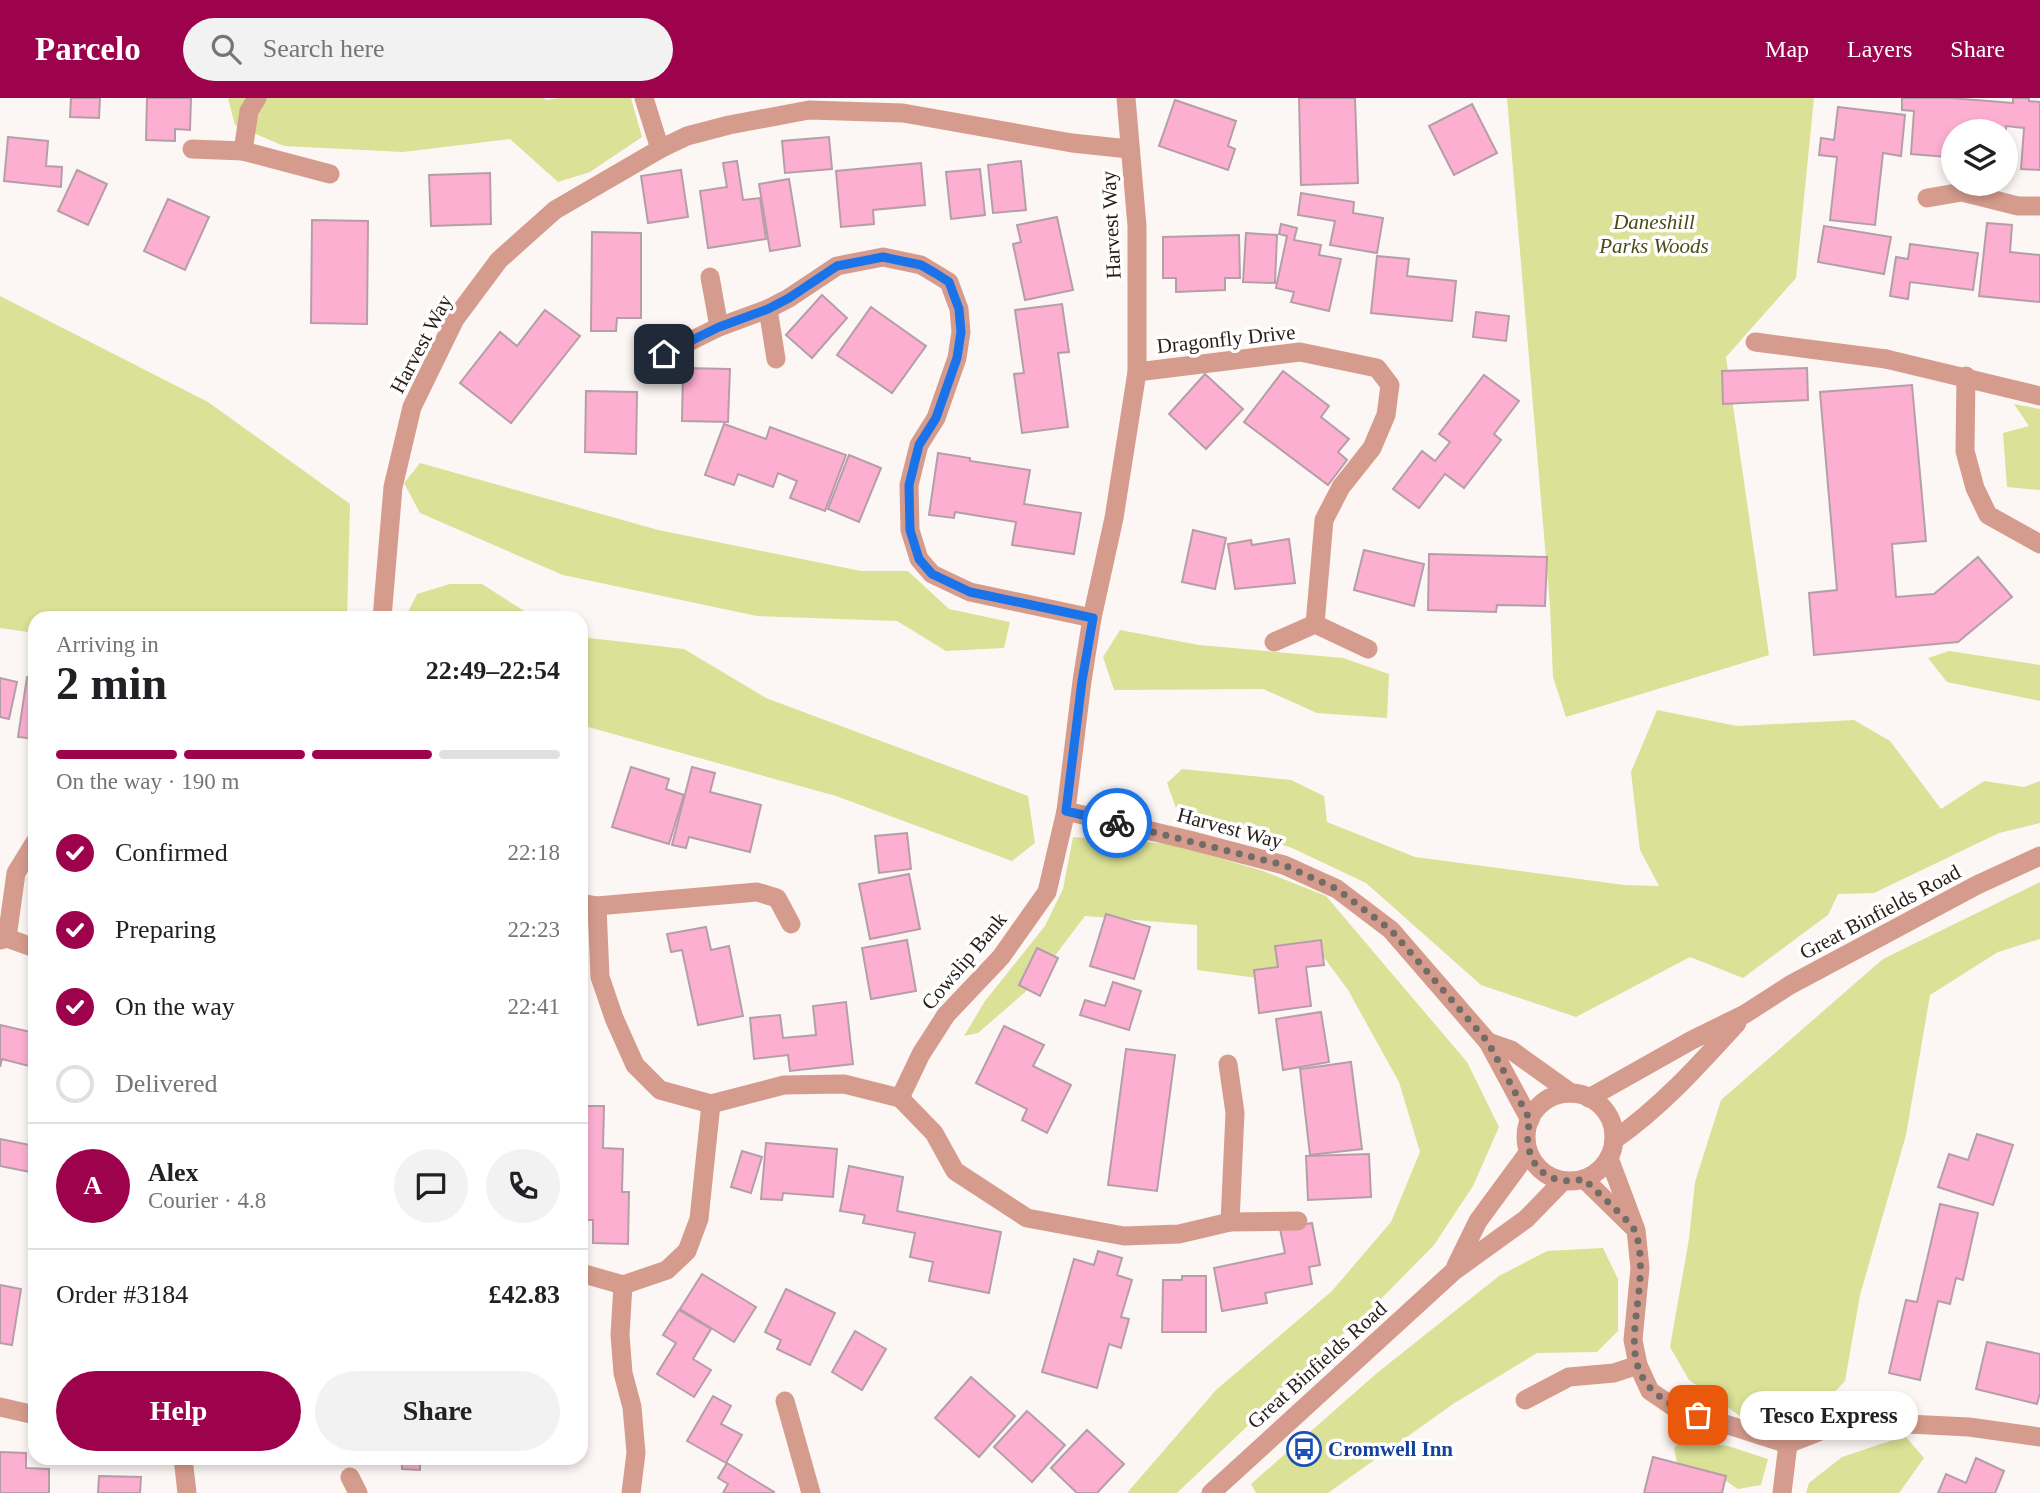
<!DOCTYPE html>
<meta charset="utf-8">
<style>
:root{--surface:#fff;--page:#f2f2f2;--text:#202124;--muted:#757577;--line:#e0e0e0;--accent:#9d034d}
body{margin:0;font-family:"Times New Roman",serif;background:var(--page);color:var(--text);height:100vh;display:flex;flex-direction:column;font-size:26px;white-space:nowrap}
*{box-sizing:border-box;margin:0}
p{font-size:23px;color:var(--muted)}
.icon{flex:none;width:38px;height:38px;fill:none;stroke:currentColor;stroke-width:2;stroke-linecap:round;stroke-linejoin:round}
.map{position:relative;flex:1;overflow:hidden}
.panel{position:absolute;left:28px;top:513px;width:560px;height:854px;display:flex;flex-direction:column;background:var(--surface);border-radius:21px;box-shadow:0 4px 10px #0003}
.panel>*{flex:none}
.tools{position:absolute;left:1941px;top:21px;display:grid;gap:14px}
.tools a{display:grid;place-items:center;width:77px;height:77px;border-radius:50%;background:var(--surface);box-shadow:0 4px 10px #0003;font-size:35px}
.pin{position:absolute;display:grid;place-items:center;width:60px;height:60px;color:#fff;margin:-30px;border-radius:14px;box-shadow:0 4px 10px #0006}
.courier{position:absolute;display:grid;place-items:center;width:70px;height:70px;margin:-35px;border:5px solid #1a73e8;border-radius:50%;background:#fff;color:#222;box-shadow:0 2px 9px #0007}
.bubble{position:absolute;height:49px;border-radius:24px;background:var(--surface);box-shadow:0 4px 10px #0003;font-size:23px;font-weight:700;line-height:49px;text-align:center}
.summary em{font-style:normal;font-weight:700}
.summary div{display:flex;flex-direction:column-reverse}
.summary{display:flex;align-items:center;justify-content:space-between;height:119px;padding:0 28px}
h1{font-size:46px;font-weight:700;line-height:52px}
.bar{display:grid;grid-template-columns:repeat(4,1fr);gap:10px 7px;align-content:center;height:84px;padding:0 28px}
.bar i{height:9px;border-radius:5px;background:var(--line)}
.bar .active{background:var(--accent)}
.bar p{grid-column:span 4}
.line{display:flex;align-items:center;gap:18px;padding:0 28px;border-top:2px solid var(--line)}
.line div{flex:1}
.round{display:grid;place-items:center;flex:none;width:74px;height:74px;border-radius:37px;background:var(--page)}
ol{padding:0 28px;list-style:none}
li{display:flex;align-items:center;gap:21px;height:77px}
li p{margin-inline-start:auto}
li .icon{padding:7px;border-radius:50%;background:var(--accent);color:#fff;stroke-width:4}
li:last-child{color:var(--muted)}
li i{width:38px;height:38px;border:4px solid var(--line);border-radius:50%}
.button{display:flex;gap:14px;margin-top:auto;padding:14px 28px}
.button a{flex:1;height:80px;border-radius:42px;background:var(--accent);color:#fff;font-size:28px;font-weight:700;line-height:80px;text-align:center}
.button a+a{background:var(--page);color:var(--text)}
header{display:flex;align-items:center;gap:42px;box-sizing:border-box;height:98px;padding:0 35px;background:var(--accent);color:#fff}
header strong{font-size:33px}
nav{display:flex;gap:38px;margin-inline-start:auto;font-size:24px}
.search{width:490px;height:63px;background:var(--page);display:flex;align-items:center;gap:18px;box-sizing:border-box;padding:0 24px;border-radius:38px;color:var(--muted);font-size:26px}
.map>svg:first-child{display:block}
.green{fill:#dbe196}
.building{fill:#fcafd1;stroke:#b69ea8;stroke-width:2}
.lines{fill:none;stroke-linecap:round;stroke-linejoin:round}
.service{stroke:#d59c8d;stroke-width:19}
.minor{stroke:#d59c8d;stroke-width:19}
.tertiary{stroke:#d59c8d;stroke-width:19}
.done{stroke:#736b68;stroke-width:7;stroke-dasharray:0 12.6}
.route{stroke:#1a73e8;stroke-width:9}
.labels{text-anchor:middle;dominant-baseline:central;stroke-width:7;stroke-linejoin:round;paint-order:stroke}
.park-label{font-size:21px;font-style:italic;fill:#4a4d13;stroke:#fff}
.street-label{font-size:21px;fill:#29201c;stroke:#fff}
.transit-label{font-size:21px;font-weight:bold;fill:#164399;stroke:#fff;text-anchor:start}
</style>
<header>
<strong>Parcelo</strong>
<div class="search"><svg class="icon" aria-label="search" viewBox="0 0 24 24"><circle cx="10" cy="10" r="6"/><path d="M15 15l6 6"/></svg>Search here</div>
<nav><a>Map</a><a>Layers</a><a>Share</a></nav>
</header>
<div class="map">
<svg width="2040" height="1395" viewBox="0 0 2040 1395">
<rect width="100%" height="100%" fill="#fcf7f5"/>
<g class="green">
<path d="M230,0h313l4,2 11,-2h73l11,39 -52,35 -32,10 -48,-43 -107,13 -119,-6 -49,-21 -7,-26z"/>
<path d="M1507,0h307l-18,180 -70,79 43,298 -203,62 -13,-40 -3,-71z"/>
<path d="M0,198l208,106 142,102 -3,114h-312v15l-35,-5z"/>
<path d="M2014,306l26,5v81l-33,-3 -4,-54 26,-7z"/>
<path d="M420,365l238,67 203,41h47l41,38 61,13 -6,26 -58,3 -49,-30 -140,-5 -194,-41 -143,-62 -16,-30z"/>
<path d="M450,486h32l53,34h-130l12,-24z"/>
<path d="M1120,532l79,15 144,13 46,16 -2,44 -70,-5 -54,-24 -149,1 -11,-33z"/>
<path d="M581,539l103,12 82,49 262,98 7,47 -23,18 -176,-65 -255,-71z"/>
<path d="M1949,553l91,14v36l-93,-19 -19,-24z"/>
<path d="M1657,612l80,16 117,-6 36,21 51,68 43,-28 40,6 16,-6v42l-41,10 -125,60 -36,1 -10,21 -85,63 -53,-21 -114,60 -95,-32 -115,-102 -74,-35 -116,-40 -9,-25 15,-14 109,11 33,16 3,26 88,35 209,28 35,1 -19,-36 -9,-78z"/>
<path d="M1073,739l99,7 91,27 63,25 141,166 32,65 -26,59 -39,59 -57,58 -200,190h-50l89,-103 116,-99 59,-69 29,-70 -21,-70 -51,-92 -25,-34 -29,1 -37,21 -60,-8v-45l-112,-9 -53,70 -54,47 -14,3 21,-35 60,-75 18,-37z"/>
<path d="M2040,784v57l-42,13 -68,43 -24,140 -46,160 -15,86 -43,46 -59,-9 -54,-38 -19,-33 19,-108 6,-57 26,-82 162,-141z"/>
<path d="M1603,1150l15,31v52l-21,21 -60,1 -84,51 -125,89h-72l-5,-9 126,-111 122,-97 48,-25z"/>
<path d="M1905,1338l19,22 -25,35h-93l3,-10 33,-26z"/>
<path d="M1683,1341l45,7 40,13 -7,26 -23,4 -25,-17 -36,-9 -3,-15z"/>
</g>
<g class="building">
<path d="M71,0h29l-1,20 -29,-1z"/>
<path d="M147,0h44l-1,32 -15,-1v12l-29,-1z"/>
<path d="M1299,0h56l3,85 -57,2z"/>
<path d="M1902,0h49l62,5v-5h16v3l11,1v68l-19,-1 3,-41 -18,-2v10v-5h-53v17l-5,-1 -1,10 -36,-3 3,-43 -12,-1z"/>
<path d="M1175,2l61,21 -8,25 7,3 -7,21 -69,-24z"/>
<path d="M1472,6l25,49 -43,22 -25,-49z"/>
<path d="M1838,9l67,8 -4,41 -18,-3 -8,72 -45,-5 7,-63 -18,-2 2,-17 13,2z"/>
<path d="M8,39l40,4 -2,25 16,1 -1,20 -57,-6z"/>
<path d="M829,39l3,32 -47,4 -3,-32z"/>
<path d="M737,63l6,39 17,-2 6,41 -58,9 -8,-57 27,-4 -4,-24z"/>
<path d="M1021,63l5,49 -33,3 -5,-48z"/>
<path d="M921,65l4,42 -52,5 1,14 -33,3 -5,-56z"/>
<path d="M980,71l5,46 -34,4 -5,-47z"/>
<path d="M77,72l30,14 -19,41 -30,-14z"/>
<path d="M681,72l7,47 -40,6 -7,-47z"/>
<path d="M490,75l1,51 -60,2 -2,-51z"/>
<path d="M789,81l11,67 -30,5 -11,-67z"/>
<path d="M1301,95l53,9 -1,11 30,5 -6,35 -47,-8 5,-24 -37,-6z"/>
<path d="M168,101l41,18 -24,53 -41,-19z"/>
<path d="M1057,119l16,73 -48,10 -12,-56 8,-2 -4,-17z"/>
<path d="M312,122l56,1 -1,103 -56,-1z"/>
<path d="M1987,125l25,2 -2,27 30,3v47l-61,-6z"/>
<path d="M1281,126l16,4 -3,12 27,5 -2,10 22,4 -12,52 -38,-9 3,-10 -18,-4 11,-52 -8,-2z"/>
<path d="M1824,128l67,11 -7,37 -66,-12z"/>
<path d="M592,134l49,1v85h-24l-1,13h-25z"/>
<path d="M1246,135l31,2 -2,48 -32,-1z"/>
<path d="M1239,137l1,43h-15v12l-49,2v-14h-13v-41z"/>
<path d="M1910,146l68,9 -5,37 -63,-8 -2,17 -18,-3 6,-39 12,2z"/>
<path d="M1377,158l32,3 -2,17 49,5 -4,40 -81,-8z"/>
<path d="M822,197l25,23 -35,40 -26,-23z"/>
<path d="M1062,206l7,48 -11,1 10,74 -46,6 -8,-59 10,-1 -9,-63z"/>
<path d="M871,209l55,39 -34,47 -55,-38z"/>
<path d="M545,212l35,26 -69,87 -51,-40 40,-51 17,14z"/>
<path d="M1476,214l33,4 -3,25 -33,-4z"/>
<path d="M683,270l47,1 -2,53 -46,-1z"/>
<path d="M1807,270l1,32 -85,4 -1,-33z"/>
<path d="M1283,273l46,35 -8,11 28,22 -11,13 9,8 -19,25 -84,-63z"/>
<path d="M1205,276l38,35 -37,40 -37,-35z"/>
<path d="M1484,277l35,26 -25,33 7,6 -37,48 -19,-14 -26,34 -26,-19 29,-38 13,10 15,-19 -11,-8z"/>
<path d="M1912,287l14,156 -34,3 4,53 38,-3 44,-37 34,40 -54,45 -144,13 -5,-62 28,-3 -17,-198z"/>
<path d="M586,293l51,1 -1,62 -51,-2z"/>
<path d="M724,326l42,15 4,-12 76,28 -21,56 -35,-13 7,-17 -19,-8 -5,14 -35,-13 -4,11 -29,-10z"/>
<path d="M938,355l32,5v3l60,9 -6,34 57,9 -7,41 -62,-9 4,-23 -61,-10 -1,6 -25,-3z"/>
<path d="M849,357l32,13 -22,54 -31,-13z"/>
<path d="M1193,432l33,8 -11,51 -33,-7z"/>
<path d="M1289,441l6,44 -60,6 -7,-45 23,-4 1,5z"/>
<path d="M1364,452l60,14 -10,42 -60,-16z"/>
<path d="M1429,456l118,3 -2,49 -48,-1 -1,7 -68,-2z"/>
<path d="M27,579l8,1v61l-17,-2z"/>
<path d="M0,580l17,4 -8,37 -9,-2z"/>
<path d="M631,669l38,12 -3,10 18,6 -15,49 -57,-17z"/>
<path d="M692,669l23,6 -5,19 51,13 -11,47 -61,-15 -3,11 -14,-3z"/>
<path d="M907,735l4,36 -32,4 -4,-37z"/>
<path d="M909,776l11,55 -50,10 -11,-55z"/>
<path d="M1106,816l44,13 -16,52 -44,-13z"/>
<path d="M706,829l5,23 18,-4 14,70 -45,9 -16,-75 -11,2 -4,-18z"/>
<path d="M907,842l9,51 -45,8 -9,-51z"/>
<path d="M1321,842l3,25 -18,2 5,39 -52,7 -5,-43 24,-3 -3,-21z"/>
<path d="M1037,850l21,10 -18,38 -21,-11z"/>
<path d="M1113,884l28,9 -12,39 -49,-15 5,-15 20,6z"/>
<path d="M846,904l7,62 -63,7 -2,-16 -34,4 -4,-41 30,-3 3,23 33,-3 -3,-29z"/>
<path d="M1321,914l8,50 -46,8 -7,-51z"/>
<path d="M0,927l35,8 -2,34 -31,-8 -2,8z"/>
<path d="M1004,928l40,19 -11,21 38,19 -24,48 -25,-13 5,-11 -51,-26z"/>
<path d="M1126,951l49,6 -18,136 -49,-6z"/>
<path d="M1351,964l11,87 -52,6 -10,-86z"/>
<path d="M581,1008h23l-1,42 20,1 -1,43h7l-1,52 -35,-1v-23h-12z"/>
<path d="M1977,1036l36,11 -20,60 -55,-18 11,-33 19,6z"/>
<path d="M0,1041l35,7v27l-35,-7z"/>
<path d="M766,1045l71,6 -4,48 -50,-4 -1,7 -21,-1z"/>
<path d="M742,1053l20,6 -11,36 -20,-6z"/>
<path d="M1369,1056l2,43 -63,3 -2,-44z"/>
<path d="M849,1068l54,11 -6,34 104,21 -12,61 -60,-12 4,-19 -23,-5 5,-24 -52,-10 2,-8 -25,-4z"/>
<path d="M1940,1106l38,9 -15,67 -7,-2 -6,26 -12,-3 -18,79 -31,-7 17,-73 11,2z"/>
<path d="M1312,1125l8,42 -11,2 3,17 -47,9 2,10 -45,8 -8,-43 71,-15 -5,-24z"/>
<path d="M1098,1153l24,7 -5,17 15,5 -11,37 8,2 -8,29 -12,-4 -12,44 -55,-16 32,-113 20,6z"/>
<path d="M702,1176l54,33 -22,35 -54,-33z"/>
<path d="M1182,1178h24v56h-44l1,-52h19z"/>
<path d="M0,1187l21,4 -9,56 -12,-2z"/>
<path d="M786,1191l49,24 -25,52 -33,-16 4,-9 -16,-8z"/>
<path d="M679,1212l32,19 -18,30 18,11 -17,27 -37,-23 19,-31 -13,-8z"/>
<path d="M855,1233l31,18 -24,41 -30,-18z"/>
<path d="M1987,1244l53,12v39l-3,11 -61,-15z"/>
<path d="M971,1279l44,39 -36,41 -44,-39z"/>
<path d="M713,1298l18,10 -10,18 21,11 -16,28 -39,-22z"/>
<path d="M1027,1313l38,34 -33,37 -38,-35z"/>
<path d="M1087,1332l37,34 -27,29h-20l-26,-25z"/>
<path d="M0,1354l26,1v15l23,1v24h-49z"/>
<path d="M1653,1359l73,19 -4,17h-78z"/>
<path d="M402,1360h18v12l-18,-1z"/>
<path d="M1976,1360l28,13 -9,22h-57l8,-19 20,9z"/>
<path d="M727,1365l47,29 -1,1h-50l5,-9 -10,-6z"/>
<path d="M99,1378l42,1 -1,16h-42z"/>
</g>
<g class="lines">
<g class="service">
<path d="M1755,244l131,17"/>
<path d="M1525,1302l44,-23 45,-4 24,-8"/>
<path d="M1782,1395l6,-49"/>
</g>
<g class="minor">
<path d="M644,0l16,51"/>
<path d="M192,51l51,2 87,23"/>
<path d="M243,53l6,-40 8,-13"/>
<path d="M1927,100l35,-6 56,14h22"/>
<path d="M710,179l9,50"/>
<path d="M768,211l8,50"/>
<path d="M664,256l55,-27 49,-18 21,-11 48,-32 46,-9 38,8 28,17 10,27 2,23 -4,26 -21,60 -17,27 -10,40 1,45 9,29 13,15 38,18 122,26"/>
<path d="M1886,261l154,37"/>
<path d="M1137,274l163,-20 77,16 13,17 -4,30 -14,33 -31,39 -17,33 -9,104"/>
<path d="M1966,278l-1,75 10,37 13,27 52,29"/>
<path d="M382,520l11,-131 19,-80 43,-88 44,-59 56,-50 105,-61 27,-13 42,-11 80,-15 94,3 169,30 57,6"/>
<path d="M1274,544l41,-18 53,25"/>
<path d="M1066,713l123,29 95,25 53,24 54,41 97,112 42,78"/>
<path d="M581,805l16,3 160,-14 20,6 14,26"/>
<path d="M597,808l3,71 14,41 21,47 25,25 51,14 73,-19 60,-1 56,14 34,35 21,38 72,47 97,18 55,-2 51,-12 68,-1"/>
<path d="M7,840l9,-65 19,-31"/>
<path d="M0,842l7,-2 28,10"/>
<path d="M1488,944l23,8 60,43"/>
<path d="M1228,966l7,49 -5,109"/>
<path d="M900,1000l21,-44 25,-39 55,-58 46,-65 19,-81 16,-130 10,-63 22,-100 23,-146v-146l-11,-128"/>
<path d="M1609,1060l27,72 4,38 -7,72 5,25 12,26 25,17 113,36 58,-23 123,6 71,10"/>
<path d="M1584,1081l49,48"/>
<path d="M581,1175l42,12 44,-15 20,-19 12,-32 12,-115"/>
<path d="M623,1187l-3,50 3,38 9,34 4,46 -5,40"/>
<path d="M785,1303l26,92"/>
<path d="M0,1309l35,8"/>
<path d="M183,1360l4,35"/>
<path d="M350,1379l8,16"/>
</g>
<g class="tertiary">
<circle cx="1570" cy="1039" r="44"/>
<path d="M1589,1000l103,-58 53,-26 45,-29 187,-100 63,-29"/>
<path d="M1614,1042c47,-33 84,-74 123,-117"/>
<path d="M1456,1168l22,-45 50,-68"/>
<path d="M1211,1395l243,-222 72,-52 37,-38"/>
</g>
</g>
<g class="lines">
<path class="done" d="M1117,725l167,42 53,24 54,41 97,112 42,78c-10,38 13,69 54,59 9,10 49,44 52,54 21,72 -46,148 62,182"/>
<path class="route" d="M664,256l55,-27 49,-18 21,-11 48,-32 46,-9 38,8 14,8 14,9 10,27 2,23 -4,26 -21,60 -17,27 -10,40 1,45 9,29 13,15 38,18 123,26 -11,63 -16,130 51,12"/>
</g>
<defs>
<g id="bus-ring" transform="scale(1.75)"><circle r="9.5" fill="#fff" stroke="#1a4fb4" stroke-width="1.5"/><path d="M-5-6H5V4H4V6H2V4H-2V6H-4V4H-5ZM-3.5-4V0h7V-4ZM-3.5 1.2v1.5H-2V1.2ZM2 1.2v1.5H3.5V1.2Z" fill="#1a4fb4"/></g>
</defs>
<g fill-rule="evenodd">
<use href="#bus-ring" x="1304" y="1351"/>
</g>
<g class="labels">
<g class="park-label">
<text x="1654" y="124">Daneshill<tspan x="1654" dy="24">Parks Woods</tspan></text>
</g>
<g class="street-label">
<text transform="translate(1111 127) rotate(-93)">Harvest Way</text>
<text transform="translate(1226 241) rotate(-6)">Dragonfly Drive</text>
<text transform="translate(421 246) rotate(-62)">Harvest Way</text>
<text transform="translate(1230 730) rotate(15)">Harvest Way</text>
<text transform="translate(1880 814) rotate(-28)">Great Binfields Road</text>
<text transform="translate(964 863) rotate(-50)">Cowslip Bank</text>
<text transform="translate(1317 1267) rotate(-42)">Great Binfields Road</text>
</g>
<g class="transit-label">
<text x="1328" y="1351">Cromwell Inn</text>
</g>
</g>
</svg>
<div class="tools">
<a><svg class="icon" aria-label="layers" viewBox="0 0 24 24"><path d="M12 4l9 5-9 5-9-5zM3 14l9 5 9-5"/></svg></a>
</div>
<div class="pin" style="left:1698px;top:1317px;background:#ea580c"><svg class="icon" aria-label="bag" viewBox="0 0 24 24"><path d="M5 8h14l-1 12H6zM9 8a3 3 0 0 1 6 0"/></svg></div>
<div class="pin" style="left:664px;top:256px;background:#1f2937"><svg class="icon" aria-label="home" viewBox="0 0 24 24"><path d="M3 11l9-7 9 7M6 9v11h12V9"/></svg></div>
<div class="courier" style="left:1117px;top:725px"><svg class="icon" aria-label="bike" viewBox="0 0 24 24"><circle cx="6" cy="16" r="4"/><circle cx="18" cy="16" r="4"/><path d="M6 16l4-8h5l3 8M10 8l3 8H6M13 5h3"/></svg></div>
<div class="bubble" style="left:1740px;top:1293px;width:178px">Tesco Express</div>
<section class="panel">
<div class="summary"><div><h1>2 min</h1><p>Arriving in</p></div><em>22:49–22:54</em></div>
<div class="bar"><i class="active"></i><i class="active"></i><i class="active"></i><i></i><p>On the way · 190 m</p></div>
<ol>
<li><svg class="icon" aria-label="check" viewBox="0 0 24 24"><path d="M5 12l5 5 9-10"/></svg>Confirmed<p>22:18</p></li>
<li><svg class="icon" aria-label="check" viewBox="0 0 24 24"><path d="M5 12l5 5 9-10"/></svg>Preparing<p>22:23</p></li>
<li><svg class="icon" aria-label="check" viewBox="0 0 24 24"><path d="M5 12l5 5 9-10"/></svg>On the way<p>22:41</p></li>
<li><i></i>Delivered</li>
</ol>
<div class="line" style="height:126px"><b class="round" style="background:var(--accent);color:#fff">A</b><div><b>Alex</b><p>Courier · 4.8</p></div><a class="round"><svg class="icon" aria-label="chat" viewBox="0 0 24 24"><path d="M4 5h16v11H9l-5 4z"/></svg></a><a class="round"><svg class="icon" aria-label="phone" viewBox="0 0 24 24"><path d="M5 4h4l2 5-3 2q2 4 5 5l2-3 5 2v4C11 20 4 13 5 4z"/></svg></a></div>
<div class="line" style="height:91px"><div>Order #3184</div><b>£42.83</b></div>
<div class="button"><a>Help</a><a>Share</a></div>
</section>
</div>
